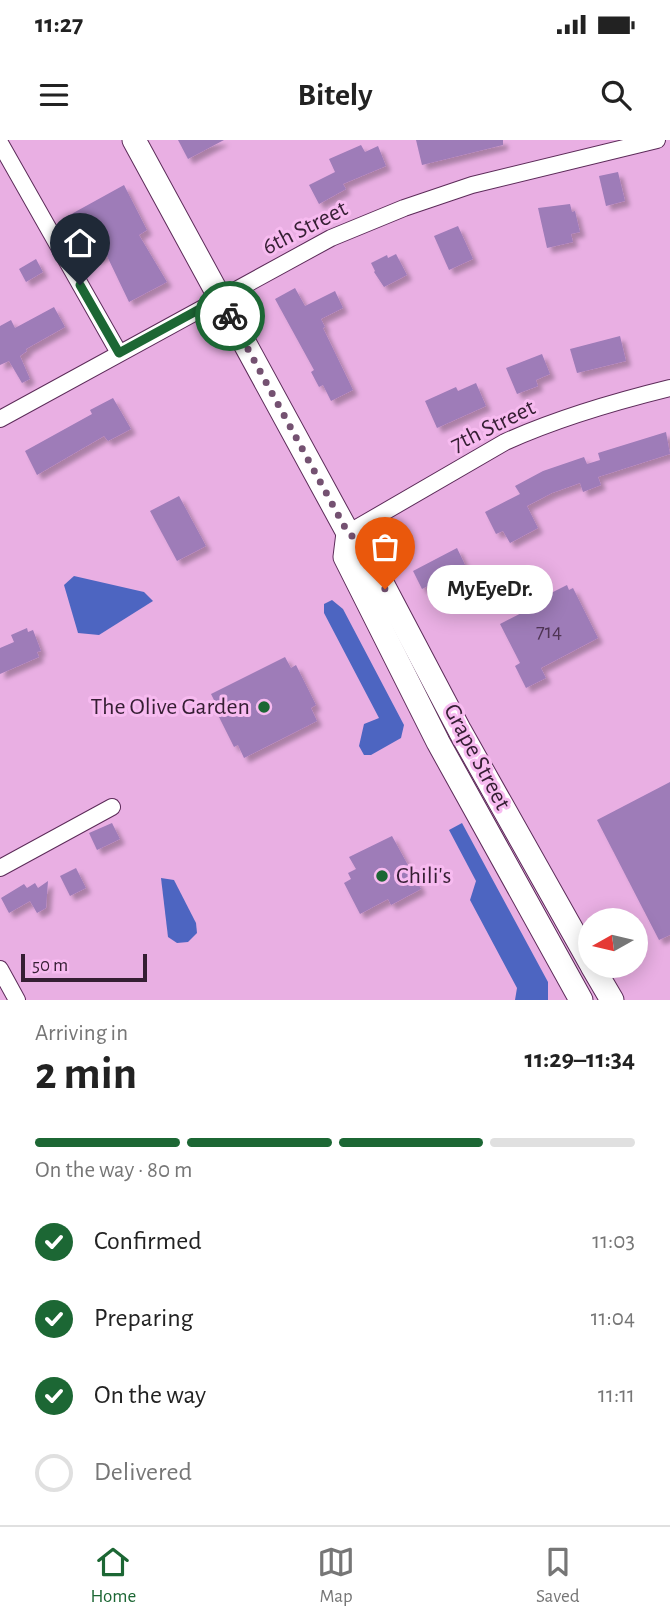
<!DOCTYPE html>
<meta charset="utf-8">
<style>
:root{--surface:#fff;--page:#f2f2f2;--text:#222;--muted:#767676;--line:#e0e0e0;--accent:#1c6734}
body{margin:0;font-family:"Alegreya Sans",sans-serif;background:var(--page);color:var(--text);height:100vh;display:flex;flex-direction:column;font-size:26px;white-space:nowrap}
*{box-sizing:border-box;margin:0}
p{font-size:23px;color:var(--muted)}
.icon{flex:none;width:38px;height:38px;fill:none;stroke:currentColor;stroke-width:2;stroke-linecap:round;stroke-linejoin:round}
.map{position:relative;height:860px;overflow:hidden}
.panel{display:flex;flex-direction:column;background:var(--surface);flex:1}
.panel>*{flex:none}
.needle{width:46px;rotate:262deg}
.fabs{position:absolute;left:578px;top:768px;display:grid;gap:14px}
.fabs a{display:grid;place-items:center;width:70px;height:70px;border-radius:50%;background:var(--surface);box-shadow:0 4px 18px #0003;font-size:35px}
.scale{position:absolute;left:21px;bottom:18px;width:126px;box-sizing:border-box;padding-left:7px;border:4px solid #351e33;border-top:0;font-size:19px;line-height:24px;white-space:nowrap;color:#351e33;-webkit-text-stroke:5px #f7bbf0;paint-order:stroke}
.pin{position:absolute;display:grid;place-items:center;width:60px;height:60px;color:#fff;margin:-72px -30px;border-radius:50% 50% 50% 0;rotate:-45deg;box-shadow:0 0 7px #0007}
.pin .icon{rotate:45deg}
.courier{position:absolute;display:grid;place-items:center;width:70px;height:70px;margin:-35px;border:5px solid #1c6734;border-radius:50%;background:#fff;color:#222;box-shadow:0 2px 9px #0007}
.bubble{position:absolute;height:49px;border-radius:24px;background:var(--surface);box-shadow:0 4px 18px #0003;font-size:23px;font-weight:700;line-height:49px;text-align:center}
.headline em{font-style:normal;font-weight:700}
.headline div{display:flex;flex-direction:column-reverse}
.headline{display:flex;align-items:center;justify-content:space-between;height:119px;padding:0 35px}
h1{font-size:46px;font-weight:700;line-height:52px}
.bar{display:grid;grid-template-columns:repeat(4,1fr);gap:10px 7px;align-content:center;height:84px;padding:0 35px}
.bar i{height:9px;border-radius:5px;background:var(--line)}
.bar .selected{background:var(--accent)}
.bar p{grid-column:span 4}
ol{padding:0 35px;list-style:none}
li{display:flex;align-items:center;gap:21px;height:77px}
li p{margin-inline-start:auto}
li .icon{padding:7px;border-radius:50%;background:var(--accent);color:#fff;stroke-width:4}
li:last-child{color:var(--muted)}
li i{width:38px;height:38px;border:4px solid var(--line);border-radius:50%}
.status{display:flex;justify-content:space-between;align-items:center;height:49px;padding:0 35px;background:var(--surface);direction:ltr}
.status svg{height:19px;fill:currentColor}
header{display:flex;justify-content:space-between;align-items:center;height:91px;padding:0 35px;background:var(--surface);font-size:32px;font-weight:700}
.tab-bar{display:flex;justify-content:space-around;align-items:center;height:98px;border-top:2px solid var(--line);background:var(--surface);font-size:19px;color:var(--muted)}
.tab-bar a{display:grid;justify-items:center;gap:4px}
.tab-bar .selected{color:var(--accent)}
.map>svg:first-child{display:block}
.water{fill:#4d65c1}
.building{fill:#9e7bb8;filter:url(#shadow)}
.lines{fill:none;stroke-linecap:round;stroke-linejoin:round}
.street-casing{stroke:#5c2b59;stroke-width:18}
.secondary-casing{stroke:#5c2b59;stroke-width:25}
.street{stroke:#fff;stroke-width:16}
.secondary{stroke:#fff;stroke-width:23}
.done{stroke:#745171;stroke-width:7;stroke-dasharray:0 12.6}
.route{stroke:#1c6734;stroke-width:9}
.poi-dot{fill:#1c6734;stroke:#f7bbf0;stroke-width:2.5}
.labels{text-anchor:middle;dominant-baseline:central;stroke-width:6;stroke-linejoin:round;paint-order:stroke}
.number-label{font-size:21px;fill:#4f3554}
.street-label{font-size:24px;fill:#351e33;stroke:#f7bbf0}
.poi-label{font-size:24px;fill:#351e33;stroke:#f7bbf0;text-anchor:end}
</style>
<div class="status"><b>11:27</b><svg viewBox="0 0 49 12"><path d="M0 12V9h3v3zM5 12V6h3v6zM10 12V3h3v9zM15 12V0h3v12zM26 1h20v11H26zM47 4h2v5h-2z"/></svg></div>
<header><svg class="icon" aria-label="menu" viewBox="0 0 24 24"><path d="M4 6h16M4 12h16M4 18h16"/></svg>Bitely<svg class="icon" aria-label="search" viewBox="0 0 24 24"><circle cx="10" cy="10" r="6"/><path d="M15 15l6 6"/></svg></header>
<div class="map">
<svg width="670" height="860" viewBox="0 0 670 860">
<defs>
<filter id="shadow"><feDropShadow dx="5" dy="5" stdDeviation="2" flood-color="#0004"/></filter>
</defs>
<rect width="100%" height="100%" fill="#e9afe3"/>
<g class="water">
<path d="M74,436l70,16 9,9 -54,34 -21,-2 -14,-48z"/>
<path d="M332,460l11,9 61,116 -3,13 -30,17h-7l-5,-9 5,-22 15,-6 -55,-105v-9z"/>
<path d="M462,683l86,159v18h-33l2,-12 -47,-88 6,-19 -27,-51z"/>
<path d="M161,738l13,2 22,43 1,10 -9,9 -11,1 -9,-6z"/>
</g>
<g class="building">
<path d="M178,0h46l-36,19z"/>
<path d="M416,0h87v5l-81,20z"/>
<path d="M361,5l4,7 13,-6 8,20 -43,18 3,5 -27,15 -10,-19 26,-13 -6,-13z"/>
<path d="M618,32l7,29 -19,5 -7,-30z"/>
<path d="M124,45l23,45 -8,5 28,47 -38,20 -23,-48 -10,5 -12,-22 -6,3 -12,-23z"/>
<path d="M570,64l2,8 3,-1 5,21 -9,2 2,8 -26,6 -9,-40z"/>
<path d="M458,86l15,33 -24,11 -15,-34z"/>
<path d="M396,114l11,21 -23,12 -10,-15 1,-1 -4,-8 16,-8 1,3z"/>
<path d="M36,119l7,13 -17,10 -7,-13z"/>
<path d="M295,148l10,18 30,-15 8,17 -22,11 4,8 -2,1 30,62 -22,11 -8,-16 -4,2 -8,-15 3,-2 -39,-71z"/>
<path d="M54,167l11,20 -39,22 1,2 -7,5 10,23 -8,4 -13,-22 -9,4v-39l11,-6 4,8z"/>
<path d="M620,196l6,25 -49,12 -7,-24z"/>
<path d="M542,214l8,20 -14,6 2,6 -21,8 -11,-26z"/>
<path d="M476,243l10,23 -49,22 -12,-27 31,-14 2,4z"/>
<path d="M113,258l18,31 -23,12 -4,-5 -67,39 -12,-24 67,-37 -2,-4z"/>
<path d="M666,292l4,22 -72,23 3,8 -18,7 -3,-9 -28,10 -25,13 11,22 -28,15 -7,-12 -7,3 -11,-22 35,-18 -5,-8 28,-15 41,-14 3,7 13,-4 -2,-7z"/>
<path d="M179,356l27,50 -29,15 -27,-50z"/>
<path d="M457,408l9,19 -34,21 -2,-3 -8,4 -9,-18z"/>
<path d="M567,445l2,5 4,-2 25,50 -57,30 5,10 -20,10 -11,-22 5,-3 -20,-39 35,-18 -2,-4z"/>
<path d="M27,488l1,4 5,-2 8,21 -4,1 2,5 -39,17v-26l14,-6 -3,-7z"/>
<path d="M285,517l6,11 5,-3 20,40 -5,3 6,13 -73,37 -6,-13 -4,2 -21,-42 3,-1 -5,-10z"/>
<path d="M670,642v153l-11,5 -62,-120z"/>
<path d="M112,683l8,16 -23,11 -8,-17z"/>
<path d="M392,696l29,53 -30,16 -3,-6 -28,15 -16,-31 7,-4 -3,-6 8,-4 -7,-12z"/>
<path d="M76,728l10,20 -16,8 -10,-20z"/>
<path d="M48,741l-2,27 -9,5 -7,-12 -21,12 -8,-15 23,-14 3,4 8,-5 3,5z"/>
</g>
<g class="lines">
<g class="street-casing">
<g id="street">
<path d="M0,3l119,210"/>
<path d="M0,279l331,-181 73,-30 68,-23 185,-45"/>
<path d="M348,393l157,-91c53,-24 108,-40 165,-54"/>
<path d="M0,728l112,-61"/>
<path d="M0,829l17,31"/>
</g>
</g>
<g class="secondary-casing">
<g id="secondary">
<path d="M134,0l214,393 13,10 99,188 130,231"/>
<path d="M348,393l-3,24 93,185 143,258"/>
<path d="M592,826l20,34"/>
</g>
</g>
<use href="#street" class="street"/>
<use href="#secondary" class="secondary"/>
</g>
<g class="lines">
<path class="done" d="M230,176l118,217 13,10 24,46"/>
<path class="route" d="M80,145l39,68 101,-55 10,18"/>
</g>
<g class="poi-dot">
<circle cx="264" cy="567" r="7"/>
<circle cx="382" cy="736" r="7"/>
</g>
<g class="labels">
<g class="number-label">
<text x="549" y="491">714</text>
</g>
<g class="street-label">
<text transform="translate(305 88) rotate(-27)">6th Street</text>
<text transform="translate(493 286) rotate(-26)">7th Street</text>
<text transform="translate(477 617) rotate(62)">Grape Street</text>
</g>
<g class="poi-label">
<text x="250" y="567">The Olive Garden</text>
<text x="396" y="736" text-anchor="start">Chili's</text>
</g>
</g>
</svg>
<div class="fabs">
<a><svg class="needle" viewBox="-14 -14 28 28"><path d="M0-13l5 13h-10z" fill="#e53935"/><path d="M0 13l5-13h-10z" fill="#767676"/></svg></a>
</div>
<div class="scale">50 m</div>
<div class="pin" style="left:385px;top:449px;background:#ea580c"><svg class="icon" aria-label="bag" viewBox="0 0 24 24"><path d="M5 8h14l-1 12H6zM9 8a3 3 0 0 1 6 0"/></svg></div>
<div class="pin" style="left:80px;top:145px;background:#1f2937"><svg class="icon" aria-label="home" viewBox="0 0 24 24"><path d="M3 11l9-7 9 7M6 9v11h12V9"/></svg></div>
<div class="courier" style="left:230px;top:176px"><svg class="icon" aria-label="bike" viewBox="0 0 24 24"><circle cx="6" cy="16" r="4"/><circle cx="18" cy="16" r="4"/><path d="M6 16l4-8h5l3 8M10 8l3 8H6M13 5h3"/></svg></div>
<div class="bubble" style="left:427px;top:425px;width:126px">MyEyeDr.</div>
</div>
<section class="panel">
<div class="headline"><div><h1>2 min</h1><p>Arriving in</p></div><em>11:29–11:34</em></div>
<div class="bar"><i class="selected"></i><i class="selected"></i><i class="selected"></i><i></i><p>On the way · 80 m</p></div>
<ol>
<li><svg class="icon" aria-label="check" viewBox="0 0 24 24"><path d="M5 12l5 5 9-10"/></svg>Confirmed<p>11:03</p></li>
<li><svg class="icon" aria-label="check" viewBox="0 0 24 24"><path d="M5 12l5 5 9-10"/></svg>Preparing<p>11:04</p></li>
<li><svg class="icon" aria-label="check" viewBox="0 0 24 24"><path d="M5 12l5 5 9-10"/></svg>On the way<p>11:11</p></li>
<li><i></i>Delivered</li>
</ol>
</section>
<nav class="tab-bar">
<a class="selected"><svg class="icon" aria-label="home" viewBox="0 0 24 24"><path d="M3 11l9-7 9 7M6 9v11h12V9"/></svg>Home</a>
<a><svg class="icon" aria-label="map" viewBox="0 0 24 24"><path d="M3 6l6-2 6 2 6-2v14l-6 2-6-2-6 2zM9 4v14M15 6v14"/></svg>Map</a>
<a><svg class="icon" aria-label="saved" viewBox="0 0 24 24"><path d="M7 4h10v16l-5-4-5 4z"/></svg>Saved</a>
</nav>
